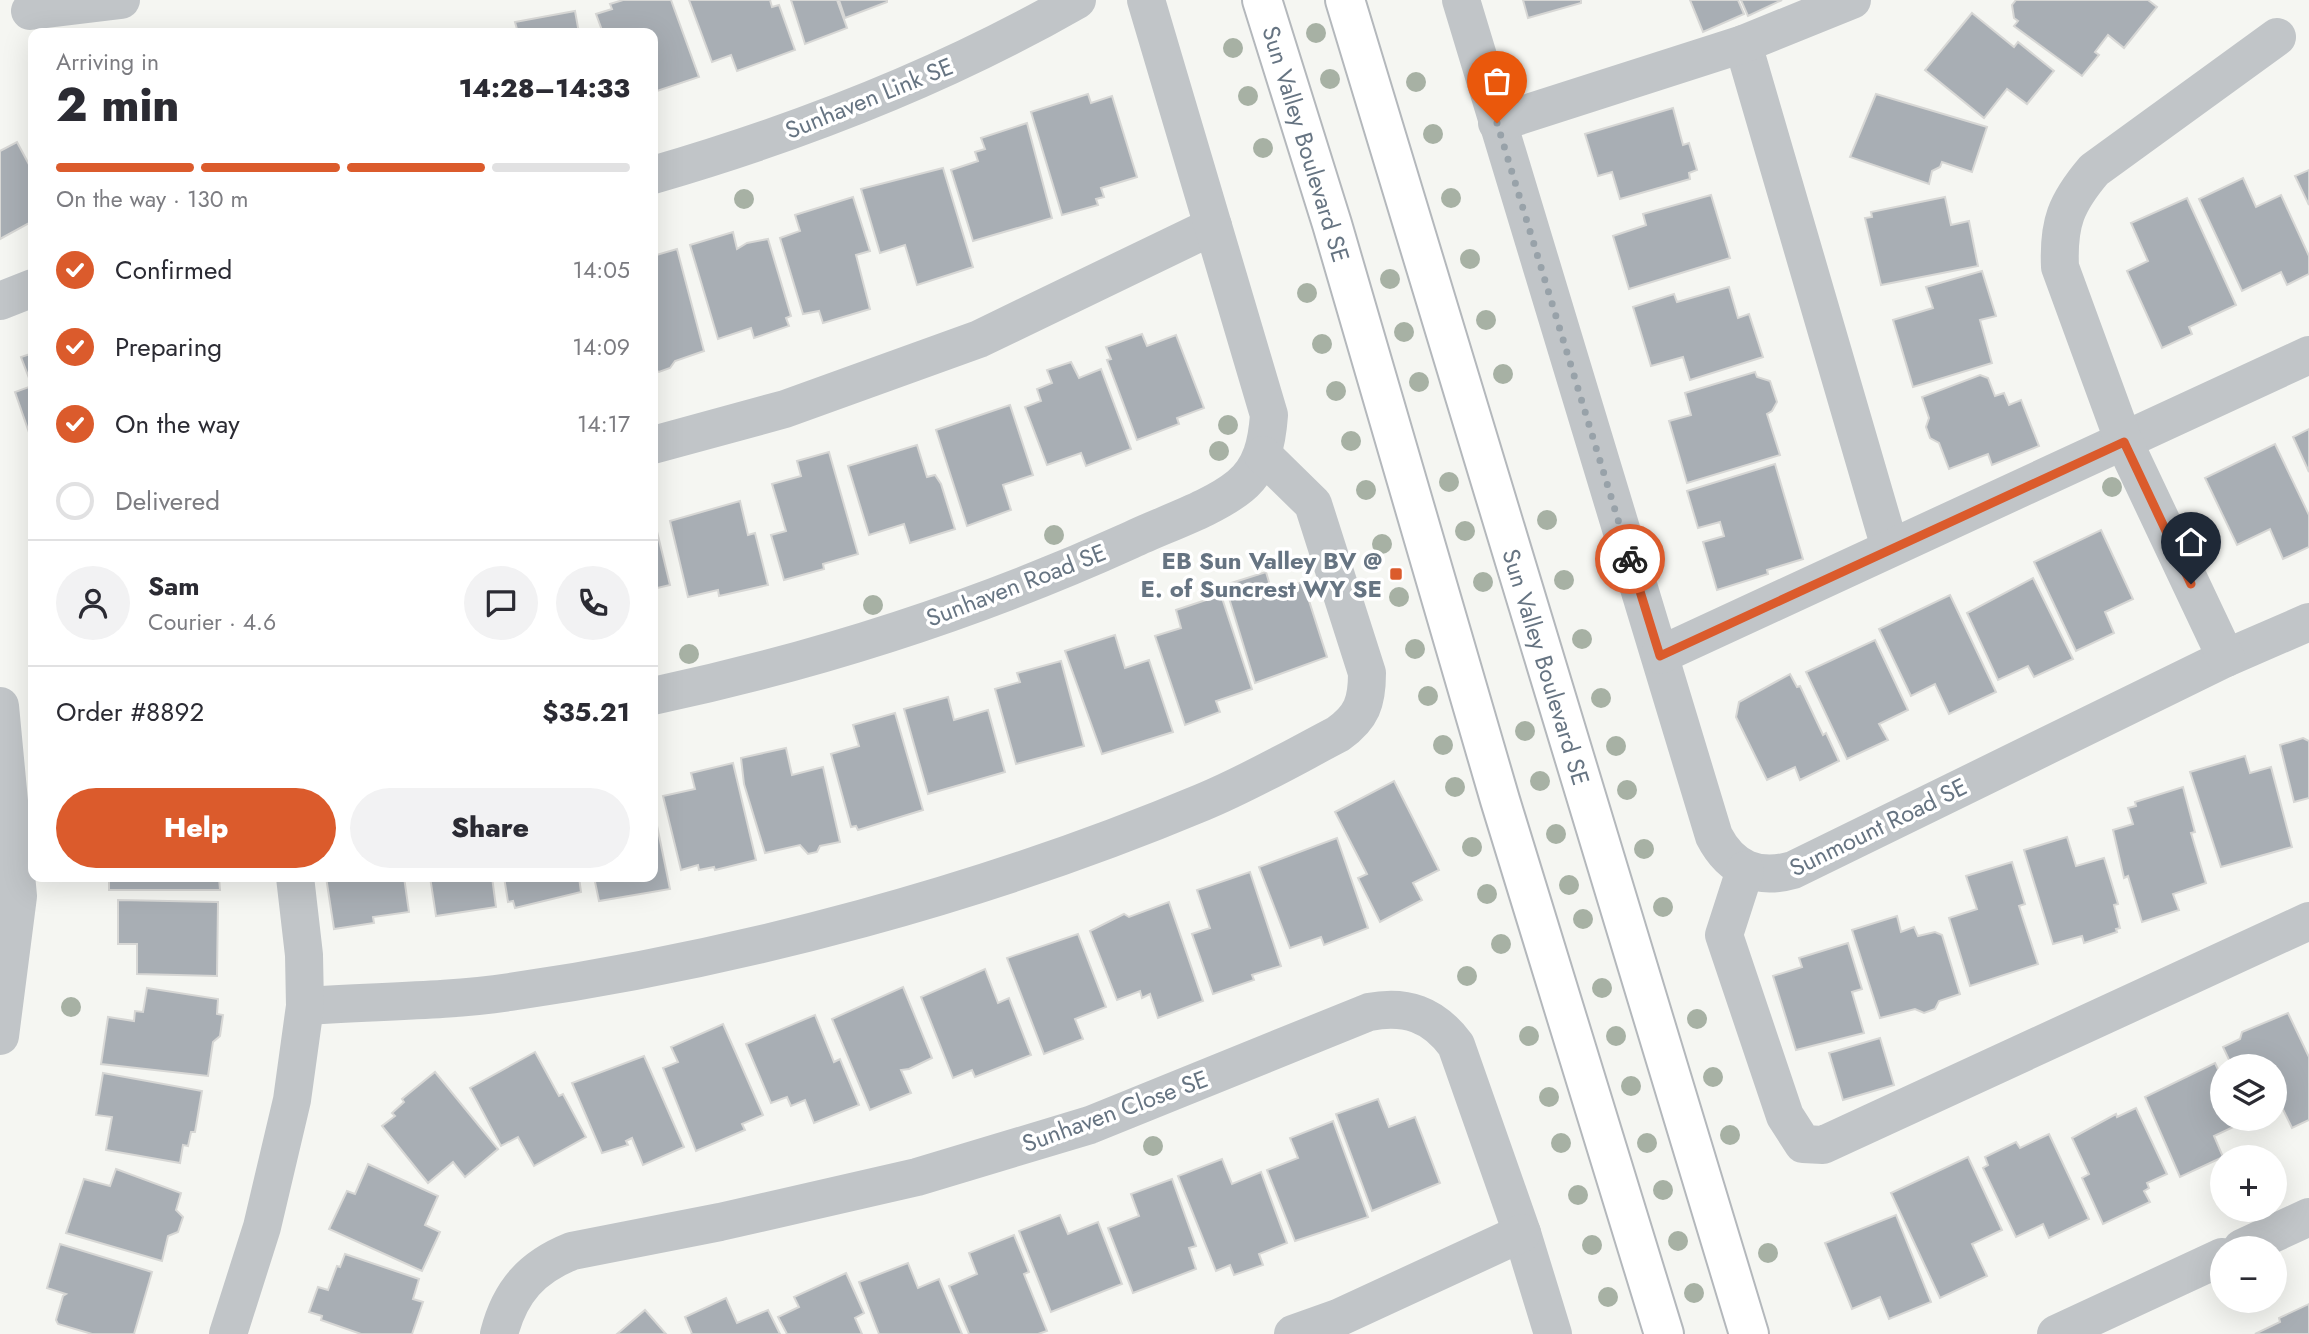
<!DOCTYPE html>
<meta charset="utf-8">
<style>
:root{--surface:#fff;--page:#f2f2f3;--text:#2b2b33;--muted:#7c7c81;--line:#e1e1e2;--accent:#db5b2c}
body{margin:0;font-family:Jost,sans-serif;background:var(--page);color:var(--text);height:100vh;display:flex;flex-direction:column;font-size:26px;white-space:nowrap}
*{box-sizing:border-box;margin:0}
p{font-size:23px;color:var(--muted)}
.icon{flex:none;width:38px;height:38px;fill:none;stroke:currentColor;stroke-width:2;stroke-linecap:round;stroke-linejoin:round}
.map{position:relative;flex:1;overflow:hidden}
.sheet{position:absolute;left:28px;top:28px;width:630px;height:854px;display:flex;flex-direction:column;background:var(--surface);border-radius:14px;box-shadow:0 7px 28px #0002}
.sheet>*{flex:none}
.buttons{position:absolute;left:2210px;top:1054px;display:grid;gap:14px}
.buttons a{display:grid;place-items:center;width:77px;height:77px;border-radius:50%;background:var(--surface);box-shadow:0 7px 28px #0002;font-size:35px}
.pin{position:absolute;display:grid;place-items:center;width:60px;height:60px;color:#fff;margin:-72px -30px;border-radius:50% 50% 50% 0;rotate:-45deg;box-shadow:0 0 7px #0007}
.pin .icon{rotate:45deg}
.courier{position:absolute;display:grid;place-items:center;width:70px;height:70px;margin:-35px;border:5px solid #db5b2c;border-radius:50%;background:#fff;color:#222;box-shadow:0 2px 9px #0007}
.head em{font-style:normal;font-weight:800}
.head div{display:flex;flex-direction:column-reverse}
.head{display:flex;align-items:center;justify-content:space-between;height:119px;padding:0 28px}
h1{font-size:46px;font-weight:800;line-height:52px}
.bar{display:grid;grid-template-columns:repeat(4,1fr);gap:10px 7px;align-content:center;height:84px;padding:0 28px}
.bar i{height:9px;border-radius:5px;background:var(--line)}
.bar .current{background:var(--accent)}
.bar p{grid-column:span 4}
.line{display:flex;align-items:center;gap:18px;padding:0 28px;border-top:2px solid var(--line)}
.line div{flex:1}
.round{display:grid;place-items:center;flex:none;width:74px;height:74px;border-radius:37px;background:var(--page)}
ol{padding:0 28px;list-style:none}
li{display:flex;align-items:center;gap:21px;height:77px}
li p{margin-inline-start:auto}
li .icon{padding:7px;border-radius:50%;background:var(--accent);color:#fff;stroke-width:4}
li:last-child{color:var(--muted)}
li i{width:38px;height:38px;border:4px solid var(--line);border-radius:50%}
.primary-button{display:flex;gap:14px;margin-top:auto;padding:14px 28px}
.primary-button a{flex:1;height:80px;border-radius:42px;background:var(--accent);color:#fff;font-size:28px;font-weight:800;line-height:80px;text-align:center}
.primary-button a+a{background:var(--page);color:var(--text)}
.map>svg:first-child{display:block}
.building{fill:#a8aeb4;stroke:#d7d7d5;stroke-width:2}
.lines{fill:none;stroke-linecap:round;stroke-linejoin:round}
.major-casing{stroke:#b4b8bc;stroke-width:42}
.minor{stroke:#c1c5c8;stroke-width:38}
.major{stroke:#fff;stroke-width:38}
.tree{fill:#a7b1a4}
.done{stroke:#98a2a9;stroke-width:7;stroke-dasharray:0 12.6}
.route{stroke:#db5b2c;stroke-width:9}
.poi-dot{fill:#db5b2c;stroke:#fff;stroke-width:2.5}
.labels{text-anchor:middle;dominant-baseline:central;stroke-width:7;stroke-linejoin:round;paint-order:stroke}
.street-label{font-size:24px;fill:#667482;stroke:#fff}
.poi-label{font-size:24px;font-weight:bold;fill:#667482;stroke:#fff;text-anchor:end}
</style>
<div class="map">
<svg width="2309" height="1334" viewBox="0 0 2309 1334">
<rect width="100%" height="100%" fill="#f5f6f2"/>
<g class="building">
<path d="M623,0h48l28,77 -42,14 -4,-14v-44h-50l-7,-19 16,-5 -2,-5z"/>
<path d="M689,0h81l2,7 7,-2 16,45 -58,21 -6,-16 -19,7z"/>
<path d="M791,0h46l10,28 -42,16z"/>
<path d="M839,0h48v2l-42,16z"/>
<path d="M1523,0h58v3l-53,15z"/>
<path d="M1690,0h48l6,14 -41,18z"/>
<path d="M1741,0h41l-34,16z"/>
<path d="M2016,0h132l9,7 -33,41 -16,-13 -13,17 4,3 -17,21 -68,-50 4,-5 -4,-3 -2,-13z"/>
<path d="M575,11l4,22h-61l-3,-11z"/>
<path d="M1972,13l42,34 4,-5 36,29 -27,33 -20,-15 -23,29 -59,-48z"/>
<path d="M1088,94l3,9 21,-7 25,81 -36,11 3,9 -8,2 2,6 -36,10 -31,-103z"/>
<path d="M1876,94l111,33 -15,45 -30,-10 -2,5 -8,4 -3,13 -79,-27z"/>
<path d="M1673,108l10,37 6,-2 8,27 -8,3 1,6 -70,20 -8,-27 -14,4 -13,-42z"/>
<path d="M1027,123l25,95 -79,23 -22,-71 27,-9 -3,-9 10,-3 -4,-11z"/>
<path d="M17,142l16,30v49l-33,18v-88z"/>
<path d="M943,168l30,99 -56,18 -12,-40 -25,8 -19,-64z"/>
<path d="M2309,170v35l-14,-29z"/>
<path d="M2243,178l13,29 25,-12 28,61v18l-22,11 -6,-13 -39,19 -43,-92z"/>
<path d="M1711,195l19,63 -101,31 -16,-53 33,-11 -3,-11z"/>
<path d="M853,197l17,54 -14,4 14,54 -47,14 -4,-12 -16,3 -23,-76 20,-7 -5,-16z"/>
<path d="M1945,197l6,28 18,-4 9,45 -97,19 -16,-67 7,-1 -1,-5z"/>
<path d="M2187,198l49,107 -47,22 3,7 -30,14 -35,-77 21,-10 -17,-38z"/>
<path d="M733,232l4,17 10,-6 21,-4 23,77 -5,2 3,8 -35,12 -3,-10 -33,11 -28,-94z"/>
<path d="M677,249l27,102 -29,10 -5,7 -11,4 -6,-4v-112z"/>
<path d="M1982,271l14,45 -16,4 12,43 -79,24 -20,-67 40,-12 -7,-21z"/>
<path d="M1729,287l9,31 11,-4 14,43 -73,23 -7,-23 -32,9 -18,-59 41,-13 3,8z"/>
<path d="M1142,334l5,12 29,-11 28,73 -27,10 2,6 -42,16 -30,-80 4,-1 -5,-12z"/>
<path d="M33,353v91l-18,-52 17,-6 -11,-29z"/>
<path d="M1071,362l8,16 22,-9 30,80 -45,17 -5,-13 -34,12 -22,-58 16,-6 -4,-12 15,-6 -5,-13z"/>
<path d="M1755,372l2,5 13,4 7,21 -5,9 -5,3 13,41 -93,28 -18,-62 22,-6 -6,-22z"/>
<path d="M1980,375l8,3 7,18 9,-3 5,12 12,-5 18,46 -47,19 -4,-11 -39,15 -10,-26 -9,-5 -4,-11 3,-9 -7,-21z"/>
<path d="M1010,405l23,70 -30,10 8,25 -44,16 -31,-96z"/>
<path d="M2309,429v43l-16,-35z"/>
<path d="M2275,444l34,71v32l-26,12 -13,-30 -33,16 -32,-67z"/>
<path d="M917,445l10,32 8,-2 6,9 14,45 -45,14 -6,-19 -35,11 -21,-69z"/>
<path d="M829,452l29,102 -35,10 1,5 -40,11 -13,-45 15,-4 -14,-47 29,-8 -4,-15z"/>
<path d="M1775,464l28,95 -36,11 1,4 -51,16 -14,-48 21,-6 -4,-14 -22,6 -11,-37z"/>
<path d="M740,501l8,34 7,-2 13,52 -49,11 -1,-6 -30,7 -18,-76z"/>
<path d="M653,515l17,70 -17,4z"/>
<path d="M2101,530l32,69 -28,13 9,21 -38,18 -42,-89z"/>
<path d="M1266,572l6,20 31,-10 24,75 -72,26 -30,-98z"/>
<path d="M2033,578l40,81 -39,18 -6,-11 -30,14 -31,-67z"/>
<path d="M1221,595l31,94 -36,12 4,11 -35,13 -30,-89 26,-8 -5,-18z"/>
<path d="M1950,595l46,97 -47,22 -14,-30 -24,12 -32,-67z"/>
<path d="M1115,635l10,33 24,-8 24,72 -71,22 -37,-103z"/>
<path d="M1875,640l33,70 -29,14 9,16 -41,19 -41,-87z"/>
<path d="M1061,661l23,85 -68,18 -21,-75 25,-7 -3,-9z"/>
<path d="M1790,674l7,13 3,-1 23,49 3,-2 13,28 -39,19 -5,-13 -28,13 -31,-63 3,-15z"/>
<path d="M948,697l6,23 34,-10 17,62 -77,22 -24,-85z"/>
<path d="M895,713l28,97 -65,20 -2,-4 -5,1 -20,-73 28,-8 -6,-21z"/>
<path d="M2303,738l6,3v57l-15,4 -14,-57z"/>
<path d="M786,748l6,27 31,-8 17,75 -20,4 -3,6 -9,2 -8,-9 -35,8 -21,-69 -3,-26z"/>
<path d="M2245,756l5,17 21,-6 21,80 -71,20 -31,-95z"/>
<path d="M733,763l23,97 -41,10 -1,-3 -15,3 -1,-5 -17,5 -18,-74 32,-7 -4,-16z"/>
<path d="M1394,781l45,89 -26,13 9,17 -42,22 -22,-44 9,-4 -32,-62z"/>
<path d="M2183,787l12,45 -4,1 15,50 -33,11 6,16 -37,12 -14,-46 -4,2 -11,-48 20,-6 -5,-16 8,-2 -1,-4z"/>
<path d="M654,811l16,78 -71,12 -5,-24h59z"/>
<path d="M2067,837l9,29 28,-8 14,46 -4,1 6,23 -4,1 1,3 -33,11 -2,-7 -29,8 -29,-94z"/>
<path d="M1337,838l31,90 -44,17 -3,-8 -31,11 -31,-81z"/>
<path d="M2012,862l13,42 -6,2 19,58 -68,22 -21,-68 28,-9 -11,-33z"/>
<path d="M1250,872l31,94 -29,9 2,5 -41,14 -21,-60 18,-6 -13,-38z"/>
<path d="M109,877h110l1,13h-111z"/>
<path d="M326,877h78l5,35 -36,5 1,6 -40,6z"/>
<path d="M430,877h62l4,30 -60,9z"/>
<path d="M504,877h75l2,15 -66,16 -2,-7 -5,1z"/>
<path d="M118,900l100,2 -1,74 -80,-2v-30h-19z"/>
<path d="M1169,902l34,99 -45,17 -8,-24 -8,4 -2,-7 -23,9 -27,-69 34,-17 5,3z"/>
<path d="M1897,916l4,16 13,-5 4,9 17,-4 7,3 18,59 -21,7 -4,8 -11,4 -9,-4 -35,9 -28,-88z"/>
<path d="M1078,934l28,73 -31,12 8,20 -39,15 -37,-96z"/>
<path d="M1848,943l14,46 -10,3 12,41 -68,17 -23,-74 29,-9 -3,-9z"/>
<path d="M985,969l13,34 11,-5 22,57 -56,22 -3,-7 -19,8 -32,-81z"/>
<path d="M903,987l29,71 -23,11 -8,1 10,23 -41,17 -38,-91z"/>
<path d="M147,988l71,11 -1,15 6,1 -3,21 -7,6 -5,34 -107,-12 7,-47 26,4 1,-10 8,1z"/>
<path d="M2288,1013l21,44v63l-17,8 -14,-29 -3,1v-34h-43l-9,-19 17,-8 2,-7z"/>
<path d="M815,1015l19,47 6,-3 19,46 -45,18 -9,-23 -14,6 -4,-9 -16,6 -25,-59z"/>
<path d="M723,1024l40,91 -21,9 3,6 -49,21 -33,-83 15,-6 -7,-15z"/>
<path d="M1880,1038l14,47 -51,15 -14,-47z"/>
<path d="M535,1052l24,44 4,-2 23,43 -52,29 -16,-29 -17,9 -31,-58z"/>
<path d="M644,1056l40,91 -41,18 -11,-27 -6,3 2,4 -26,8 -30,-70z"/>
<path d="M2215,1063l7,15v40h20l2,4 -30,14 9,21 -43,20 -35,-80z"/>
<path d="M435,1072l63,77 -33,28 -12,-15 -25,21 -46,-57 13,-10 -3,-3 12,-11 -2,-3z"/>
<path d="M103,1073l99,18 -7,41h-4l-3,14 -5,-1 -3,18 -74,-13 6,-33 -16,-2z"/>
<path d="M1378,1099l11,28 26,-10 25,66 -68,28 -36,-97z"/>
<path d="M2136,1108l31,66 -20,9 2,5 -5,3 6,11 -47,22 -21,-46 7,-4 -17,-36 44,-24 1,3z"/>
<path d="M1333,1121l35,96 -73,24 -28,-71 31,-12 -8,-20z"/>
<path d="M2049,1134l40,85 -40,19 -6,-14 -27,13 -33,-69 5,-3 -3,-8 31,-15 4,6z"/>
<path d="M1968,1157l34,73 -30,14 15,32 -47,22 -49,-105z"/>
<path d="M1222,1159l10,25 29,-12 26,71 -28,11 4,11 -29,10 -4,-10 -14,6 -38,-95z"/>
<path d="M368,1164l70,32 -13,29 15,7 -18,39 -93,-42 18,-38 8,3z"/>
<path d="M116,1169l65,24 -5,17 7,7 -5,15 -10,4 -6,25 -96,-28 18,-54 26,7z"/>
<path d="M1172,1179l24,67 -7,2 7,21 -63,24 -25,-65 31,-12 -8,-22z"/>
<path d="M1060,1215l8,19 30,-12 24,62 -71,28 -32,-81z"/>
<path d="M1896,1215l35,87 -42,17 -9,-22 -28,12 -27,-66z"/>
<path d="M1014,1235l15,37 -5,2 23,57 -9,3h-69l-20,-48 28,-12 -8,-21z"/>
<path d="M60,1244l92,28 -18,62h-42l-34,-10 -2,-4 7,-24 3,-2 -19,-6z"/>
<path d="M345,1254l74,25 -6,20 10,3 -11,32h-51l-40,-14 1,-4 -13,-4 9,-25 10,3 9,-24 3,1z"/>
<path d="M908,1263l10,25 21,-9 23,55h-83l-20,-52z"/>
<path d="M846,1273l18,40 -9,5 7,16h-75l-9,-17 21,-10 -5,-10z"/>
<path d="M726,1298l11,25 31,-13 12,24h-88l-7,-17z"/>
<path d="M2309,1304v30h-54l25,-12 -1,-4z"/>
<path d="M645,1310l21,24h-49z"/>
</g>
<g class="lines">
<g class="major-casing">
<g id="major">
<path d="M1262,0l70,224 168,576 164,534"/>
<path d="M1345,0l404,1334"/>
</g>
</g>
<g class="minor">
<path d="M1461,0l253,836c17,33 44,44 79,34l433,-212 83,-36"/>
<path d="M30,11l91,-11"/>
<path d="M1743,44l147,504"/>
<path d="M1497,123l246,-79 109,-44"/>
<path d="M653,175c148,-43 290,-98 424,-175"/>
<path d="M0,301l33,-13"/>
<path d="M653,445l132,-36 194,-70 234,-113"/>
<path d="M1660,655l649,-300"/>
<path d="M2226,658l-102,-216 -64,-175c-2,-44 6,-64 34,-97l183,-133"/>
<path d="M653,696c164,-35 324,-86 478,-156 33,-16 81,-31 109,-54 22,-18 27,-44 29,-71l-123,-415"/>
<path d="M0,706l18,190 -18,140"/>
<path d="M1745,870l-21,65 61,181 18,28 20,1 486,-224"/>
<path d="M305,1006c68,-5 138,-4 205,-14 233,-34 476,-99 693,-190 46,-19 91,-45 135,-68 24,-17 29,-32 29,-61l-54,-169 -50,-49"/>
<path d="M2242,1248l67,-31"/>
<path d="M228,1334l34,-107 30,-127 13,-94 -1,-51 -9,-78"/>
<path d="M499,1334c11,-43 33,-67 73,-83l148,-29 197,-45 173,-52 279,-113c37,-7 64,2 87,33l66,188 31,101"/>
<path d="M1293,1334l45,-16 184,-85"/>
<path d="M2056,1334l166,-77"/>
</g>
<use href="#major" class="major"/>
</g>
<g class="tree">
<circle cx="1316" cy="33" r="10"/>
<circle cx="1233" cy="48" r="10"/>
<circle cx="1330" cy="79" r="10"/>
<circle cx="1416" cy="82" r="10"/>
<circle cx="1248" cy="96" r="10"/>
<circle cx="1433" cy="134" r="10"/>
<circle cx="1263" cy="148" r="10"/>
<circle cx="1451" cy="198" r="10"/>
<circle cx="744" cy="199" r="10"/>
<circle cx="1470" cy="259" r="10"/>
<circle cx="1390" cy="279" r="10"/>
<circle cx="1307" cy="293" r="10"/>
<circle cx="1486" cy="320" r="10"/>
<circle cx="1404" cy="332" r="10"/>
<circle cx="1322" cy="344" r="10"/>
<circle cx="1503" cy="374" r="10"/>
<circle cx="1419" cy="382" r="10"/>
<circle cx="1336" cy="391" r="10"/>
<circle cx="1228" cy="425" r="10"/>
<circle cx="1351" cy="441" r="10"/>
<circle cx="1219" cy="451" r="10"/>
<circle cx="1449" cy="482" r="10"/>
<circle cx="2112" cy="487" r="10"/>
<circle cx="1366" cy="490" r="10"/>
<circle cx="1547" cy="520" r="10"/>
<circle cx="1465" cy="531" r="10"/>
<circle cx="1054" cy="535" r="10"/>
<circle cx="1382" cy="544" r="10"/>
<circle cx="1564" cy="580" r="10"/>
<circle cx="1483" cy="582" r="10"/>
<circle cx="1399" cy="597" r="10"/>
<circle cx="873" cy="605" r="10"/>
<circle cx="1582" cy="639" r="10"/>
<circle cx="1415" cy="649" r="10"/>
<circle cx="689" cy="654" r="10"/>
<circle cx="1428" cy="696" r="10"/>
<circle cx="1601" cy="698" r="10"/>
<circle cx="1525" cy="731" r="10"/>
<circle cx="1443" cy="745" r="10"/>
<circle cx="1616" cy="746" r="10"/>
<circle cx="1540" cy="781" r="10"/>
<circle cx="1455" cy="787" r="10"/>
<circle cx="1627" cy="790" r="10"/>
<circle cx="1556" cy="834" r="10"/>
<circle cx="1472" cy="847" r="10"/>
<circle cx="1644" cy="849" r="10"/>
<circle cx="1569" cy="885" r="10"/>
<circle cx="1487" cy="894" r="10"/>
<circle cx="1663" cy="907" r="10"/>
<circle cx="1583" cy="919" r="10"/>
<circle cx="1501" cy="944" r="10"/>
<circle cx="1467" cy="976" r="10"/>
<circle cx="1602" cy="988" r="10"/>
<circle cx="71" cy="1007" r="10"/>
<circle cx="1697" cy="1019" r="10"/>
<circle cx="1529" cy="1036" r="10"/>
<circle cx="1616" cy="1036" r="10"/>
<circle cx="1713" cy="1077" r="10"/>
<circle cx="1631" cy="1086" r="10"/>
<circle cx="1549" cy="1097" r="10"/>
<circle cx="1730" cy="1135" r="10"/>
<circle cx="1561" cy="1143" r="10"/>
<circle cx="1647" cy="1143" r="10"/>
<circle cx="1153" cy="1146" r="10"/>
<circle cx="1663" cy="1190" r="10"/>
<circle cx="1578" cy="1195" r="10"/>
<circle cx="1678" cy="1241" r="10"/>
<circle cx="1592" cy="1245" r="10"/>
<circle cx="1768" cy="1253" r="10"/>
<circle cx="1694" cy="1293" r="10"/>
<circle cx="1608" cy="1297" r="10"/>
</g>
<g class="lines">
<path class="done" d="M1497,123l133,436"/>
<path class="route" d="M1630,559l30,97 464,-214 67,142"/>
</g>
<rect class="poi-dot" x="1389" y="567" width="14" height="14" rx="3.5"/>
<g class="labels">
<g class="street-label">
<text transform="translate(869 98) rotate(-22)">Sunhaven Link SE</text>
<text transform="translate(1306 144) rotate(73)">Sun Valley Boulevard SE</text>
<text transform="translate(1016 585) rotate(-21)">Sunhaven Road SE</text>
<text transform="translate(1546 667) rotate(73)">Sun Valley Boulevard SE</text>
<text transform="translate(1878 827) rotate(-26)">Sunmount Road SE</text>
<text transform="translate(1115 1111) rotate(-20)">Sunhaven Close SE</text>
</g>
<g class="poi-label">
<text x="1382" y="560">EB Sun Valley BV @<tspan x="1382" dy="28">E. of Suncrest WY SE</tspan></text>
</g>
</g>
</svg>
<div class="buttons">
<a><svg class="icon" aria-label="layers" viewBox="0 0 24 24"><path d="M12 4l9 5-9 5-9-5zM3 14l9 5 9-5"/></svg></a>
<a>+</a>
<a>−</a>
</div>
<div class="pin" style="left:1497px;top:123px;background:#ea580c"><svg class="icon" aria-label="bag" viewBox="0 0 24 24"><path d="M5 8h14l-1 12H6zM9 8a3 3 0 0 1 6 0"/></svg></div>
<div class="pin" style="left:2191px;top:584px;background:#1f2937"><svg class="icon" aria-label="home" viewBox="0 0 24 24"><path d="M3 11l9-7 9 7M6 9v11h12V9"/></svg></div>
<div class="courier" style="left:1630px;top:559px"><svg class="icon" aria-label="bike" viewBox="0 0 24 24"><circle cx="6" cy="16" r="4"/><circle cx="18" cy="16" r="4"/><path d="M6 16l4-8h5l3 8M10 8l3 8H6M13 5h3"/></svg></div>
<section class="sheet">
<div class="head"><div><h1>2 min</h1><p>Arriving in</p></div><em>14:28–14:33</em></div>
<div class="bar"><i class="current"></i><i class="current"></i><i class="current"></i><i></i><p>On the way · 130 m</p></div>
<ol>
<li><svg class="icon" aria-label="check" viewBox="0 0 24 24"><path d="M5 12l5 5 9-10"/></svg>Confirmed<p>14:05</p></li>
<li><svg class="icon" aria-label="check" viewBox="0 0 24 24"><path d="M5 12l5 5 9-10"/></svg>Preparing<p>14:09</p></li>
<li><svg class="icon" aria-label="check" viewBox="0 0 24 24"><path d="M5 12l5 5 9-10"/></svg>On the way<p>14:17</p></li>
<li><i></i>Delivered</li>
</ol>
<div class="line" style="height:126px"><a class="round"><svg class="icon" aria-label="person" viewBox="0 0 24 24"><circle cx="12" cy="8" r="4"/><path d="M4 21q1-7 8-7t8 7"/></svg></a><div><b>Sam</b><p>Courier · 4.6</p></div><a class="round"><svg class="icon" aria-label="chat" viewBox="0 0 24 24"><path d="M4 5h16v11H9l-5 4z"/></svg></a><a class="round"><svg class="icon" aria-label="phone" viewBox="0 0 24 24"><path d="M5 4h4l2 5-3 2q2 4 5 5l2-3 5 2v4C11 20 4 13 5 4z"/></svg></a></div>
<div class="line" style="height:91px"><div>Order #8892</div><b>$35.21</b></div>
<div class="primary-button"><a>Help</a><a>Share</a></div>
</section>
</div>
